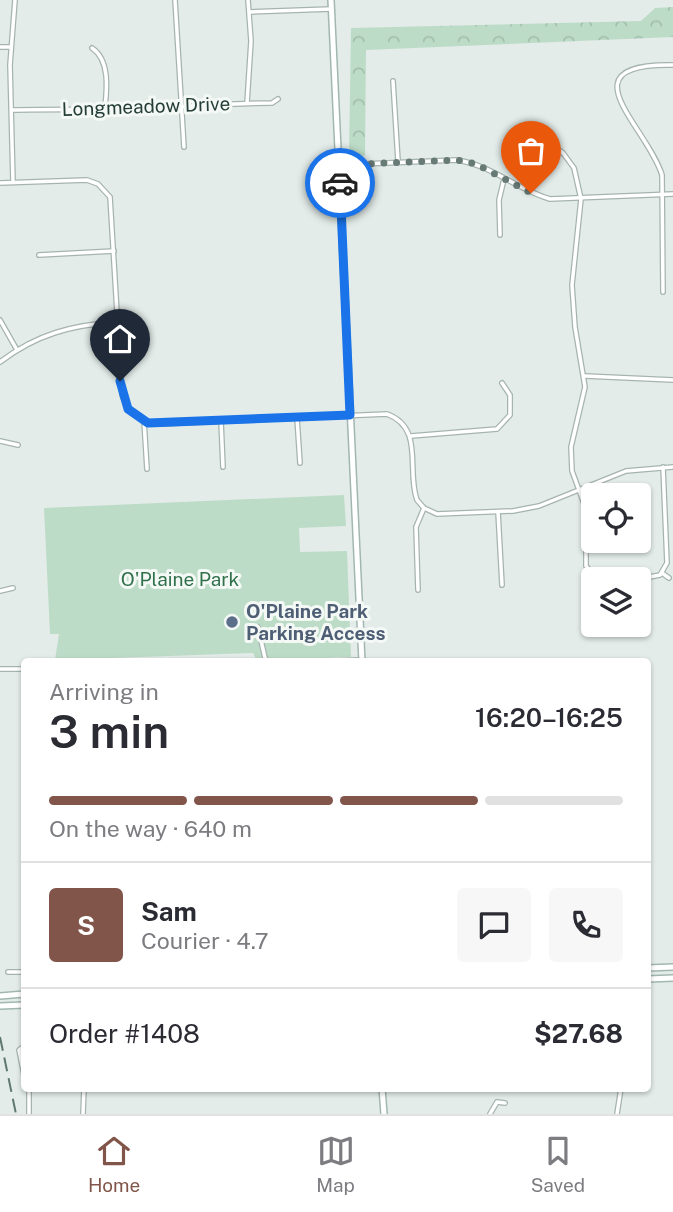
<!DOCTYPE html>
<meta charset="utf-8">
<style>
:root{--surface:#fff;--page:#f7f7f7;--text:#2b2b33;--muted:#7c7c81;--line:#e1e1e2;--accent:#815549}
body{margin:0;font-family:"Public Sans",sans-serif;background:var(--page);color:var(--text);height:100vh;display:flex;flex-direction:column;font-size:26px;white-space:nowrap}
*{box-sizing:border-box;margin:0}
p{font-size:23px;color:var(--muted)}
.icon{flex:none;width:38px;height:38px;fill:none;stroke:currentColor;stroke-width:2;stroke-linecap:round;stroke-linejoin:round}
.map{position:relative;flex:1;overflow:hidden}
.sheet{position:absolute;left:21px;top:658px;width:630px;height:434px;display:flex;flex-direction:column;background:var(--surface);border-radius:7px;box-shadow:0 2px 5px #0004}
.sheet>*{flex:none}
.controls{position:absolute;left:581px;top:483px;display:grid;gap:14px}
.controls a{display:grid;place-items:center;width:70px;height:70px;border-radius:7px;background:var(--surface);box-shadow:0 2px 5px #0004;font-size:35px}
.pin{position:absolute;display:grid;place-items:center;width:60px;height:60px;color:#fff;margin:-72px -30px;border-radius:50% 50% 50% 0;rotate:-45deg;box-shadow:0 0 7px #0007}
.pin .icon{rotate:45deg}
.courier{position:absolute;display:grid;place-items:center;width:70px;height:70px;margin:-35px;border:5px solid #1a73e8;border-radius:50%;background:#fff;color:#222;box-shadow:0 2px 9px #0007}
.summary em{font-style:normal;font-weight:600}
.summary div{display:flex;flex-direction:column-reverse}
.summary{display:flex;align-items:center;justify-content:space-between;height:119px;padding:0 28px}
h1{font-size:46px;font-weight:600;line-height:52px}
.bar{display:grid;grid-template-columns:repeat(4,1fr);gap:10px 7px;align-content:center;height:84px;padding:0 28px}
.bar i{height:9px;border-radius:5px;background:var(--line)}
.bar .active{background:var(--accent)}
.bar p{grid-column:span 4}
.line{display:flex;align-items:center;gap:18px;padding:0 28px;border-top:2px solid var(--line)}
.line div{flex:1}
.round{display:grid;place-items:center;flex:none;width:74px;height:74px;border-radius:7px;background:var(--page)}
.tab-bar{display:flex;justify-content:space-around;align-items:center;height:98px;border-top:2px solid var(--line);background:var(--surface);font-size:19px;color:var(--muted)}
.tab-bar a{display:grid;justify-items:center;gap:4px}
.tab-bar .active{color:var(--accent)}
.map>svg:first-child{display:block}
.green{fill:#bddcc7}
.forest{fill:url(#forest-crowns)}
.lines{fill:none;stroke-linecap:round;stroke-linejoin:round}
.street-casing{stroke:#a6b4b0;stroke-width:6}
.secondary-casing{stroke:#a2b7b1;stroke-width:8}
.street{stroke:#fff;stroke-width:3.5}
.secondary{stroke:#fff;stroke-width:5}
.rail{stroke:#5e7872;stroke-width:2;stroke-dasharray:14 7;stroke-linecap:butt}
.done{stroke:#677a75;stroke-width:7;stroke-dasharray:0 12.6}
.route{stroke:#1a73e8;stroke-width:9}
.service-dot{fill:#5c6f8a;stroke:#f4f9f6;stroke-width:2.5}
.labels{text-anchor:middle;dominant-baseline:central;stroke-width:6;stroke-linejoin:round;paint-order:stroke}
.street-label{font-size:19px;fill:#243d37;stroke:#f4f9f6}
.park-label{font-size:19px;fill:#30714c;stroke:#f4f9f6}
.service-label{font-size:19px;font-weight:bold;fill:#4e5e75;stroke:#f4f9f6;text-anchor:start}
</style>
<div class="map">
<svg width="673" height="1114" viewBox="0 0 673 1114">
<defs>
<pattern id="forest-crowns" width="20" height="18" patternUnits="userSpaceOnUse" patternTransform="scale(1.75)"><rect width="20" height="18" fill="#bddcc7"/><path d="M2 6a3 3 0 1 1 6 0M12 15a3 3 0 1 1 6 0" fill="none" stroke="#a2beac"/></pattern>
</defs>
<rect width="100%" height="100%" fill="#e3ece9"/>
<path class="green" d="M344,495l2,31 -47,2 1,24 47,-1 4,106 -94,4 -4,-8 -198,7 4,-26h-9l-6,-126z"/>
<path class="forest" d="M673,7v30l-307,13 -1,106 -16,-1 2,-127 290,-7 14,-13z"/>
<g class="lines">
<g class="street-casing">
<g id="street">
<path d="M175,0l9,147"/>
<path d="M250,12l81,-3"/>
<path d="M0,47h11"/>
<path d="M92,48c18,12 15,41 13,59"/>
<path d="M393,81l5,80"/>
<path d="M247,103l4,-62 -3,-41"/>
<path d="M12,110c40,-1 80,0 119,-1 47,-1 94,-6 141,-6l6,-4"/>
<path d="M548,142l15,11 11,15 7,31 -9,86 3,42 10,60 -14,60 1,24 14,38v57l11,13"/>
<path d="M339,165l118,-5c34,5 61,30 93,39l123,-5"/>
<path d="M13,182l-3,-117 5,-65"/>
<path d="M0,183l87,-3 11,4 12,13 12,198c6,18 17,26 36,29l229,-10c38,14 19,56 30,86l7,8 13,6 76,-3 26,-5 87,-35 47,-4"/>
<path d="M500,235l-1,-35 5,-21"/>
<path d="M39,255l75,-4"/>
<path d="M663,292l-1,-117c-15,-49 -99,-112 11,-110"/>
<path d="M0,320l17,30"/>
<path d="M0,362c37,-28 72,-37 117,-40"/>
<path d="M585,376l88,4"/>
<path d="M297,418l3,45"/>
<path d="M144,421l3,48"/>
<path d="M221,421l2,46"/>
<path d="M411,436l86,-7 13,-14v-20l-8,-12"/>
<path d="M0,441l18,4"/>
<path d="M498,512l4,73"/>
<path d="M662,573l7,5"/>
<path d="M639,579l21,-4 7,-12 -4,-96"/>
<path d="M585,582l6,-6"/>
<path d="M418,590l-2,-63 8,-19"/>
<path d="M0,591l13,-3"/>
<path d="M258,627l7,31 4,4"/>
<path d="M313,662l49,-2"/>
<path d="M0,669h24"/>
<path d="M8,972h16"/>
<path d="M24,1046l-5,4 5,25"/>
<path d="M29,1088v26"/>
<path d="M83,1114l1,-26"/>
<path d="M490,1114l7,-12 8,1"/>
<path d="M617,1114l4,-26"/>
</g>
</g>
<g class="secondary-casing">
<g id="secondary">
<path d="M331,0l31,662"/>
<path d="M648,968l25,-1"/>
<path d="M648,979l25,-1"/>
<path d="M0,996l24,-2"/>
<path d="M0,1006l24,-1"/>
<path d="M382,1088l2,26"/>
</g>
</g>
<use href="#street" class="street"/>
<use href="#secondary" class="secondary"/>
<path class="rail" d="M0,1037l16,77"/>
</g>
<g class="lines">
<path class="done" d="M340,183l-1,-18 118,-5 19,4 55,29"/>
<path class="route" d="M120,381l8,28 20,14 202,-8 -10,-232"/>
</g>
<circle class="service-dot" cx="232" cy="622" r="7"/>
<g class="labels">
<g class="street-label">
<text transform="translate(146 106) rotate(-2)">Longmeadow Drive</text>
</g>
<g class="park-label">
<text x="180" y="579">O'Plaine Park</text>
</g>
<g class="service-label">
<text x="246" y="611">O'Plaine Park<tspan x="246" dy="22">Parking Access</tspan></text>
</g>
</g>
</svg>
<div class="controls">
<a><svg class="icon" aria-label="locate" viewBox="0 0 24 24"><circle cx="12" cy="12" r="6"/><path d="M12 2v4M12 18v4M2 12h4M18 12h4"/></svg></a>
<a><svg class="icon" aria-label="layers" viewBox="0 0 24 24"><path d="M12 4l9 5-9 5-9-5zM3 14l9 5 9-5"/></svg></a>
</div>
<div class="pin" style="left:531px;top:193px;background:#ea580c"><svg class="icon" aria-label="bag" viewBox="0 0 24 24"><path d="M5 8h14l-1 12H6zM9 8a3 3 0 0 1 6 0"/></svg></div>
<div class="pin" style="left:120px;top:381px;background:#1f2937"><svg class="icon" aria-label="home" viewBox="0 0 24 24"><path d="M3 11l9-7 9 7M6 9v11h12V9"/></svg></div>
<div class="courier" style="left:340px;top:183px"><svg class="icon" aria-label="car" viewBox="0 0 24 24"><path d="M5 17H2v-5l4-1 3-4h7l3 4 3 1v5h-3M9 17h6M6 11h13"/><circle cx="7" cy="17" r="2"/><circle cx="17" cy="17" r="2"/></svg></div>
<section class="sheet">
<div class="summary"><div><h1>3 min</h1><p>Arriving in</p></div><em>16:20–16:25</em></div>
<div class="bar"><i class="active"></i><i class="active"></i><i class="active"></i><i></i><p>On the way · 640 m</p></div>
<div class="line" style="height:126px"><b class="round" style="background:var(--accent);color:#fff">S</b><div><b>Sam</b><p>Courier · 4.7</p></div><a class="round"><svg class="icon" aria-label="chat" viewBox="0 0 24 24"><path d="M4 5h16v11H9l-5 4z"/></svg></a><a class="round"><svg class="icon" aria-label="phone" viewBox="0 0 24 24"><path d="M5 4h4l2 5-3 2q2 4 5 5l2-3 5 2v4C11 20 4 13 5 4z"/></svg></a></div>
<div class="line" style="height:91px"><div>Order #1408</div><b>$27.68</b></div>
</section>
</div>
<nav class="tab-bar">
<a class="active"><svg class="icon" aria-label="home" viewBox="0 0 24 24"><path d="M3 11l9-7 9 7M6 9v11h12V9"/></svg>Home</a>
<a><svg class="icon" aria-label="map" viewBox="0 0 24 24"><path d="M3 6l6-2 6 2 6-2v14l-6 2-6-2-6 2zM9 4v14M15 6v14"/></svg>Map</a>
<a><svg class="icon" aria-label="saved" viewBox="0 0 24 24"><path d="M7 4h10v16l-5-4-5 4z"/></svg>Saved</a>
</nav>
